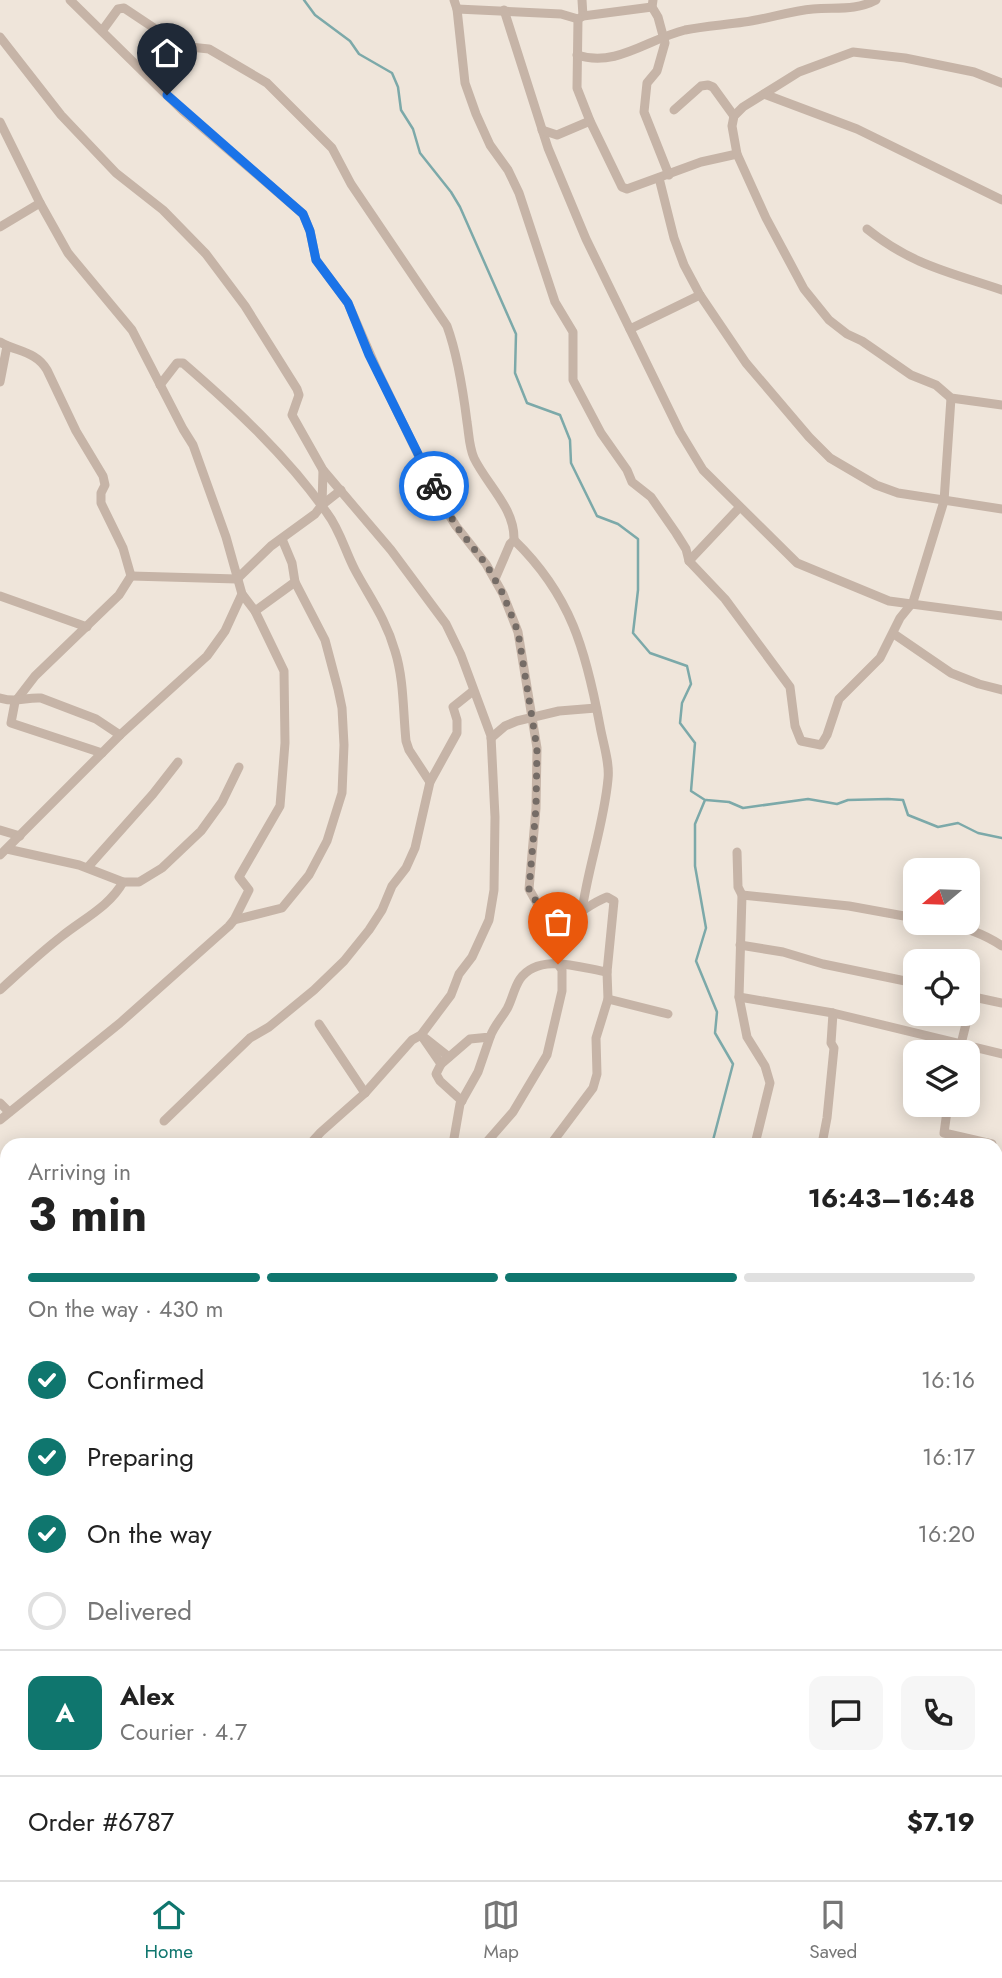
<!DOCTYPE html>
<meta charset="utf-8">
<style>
:root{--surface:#fff;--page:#f6f6f6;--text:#222;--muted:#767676;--line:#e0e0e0;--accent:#0f766e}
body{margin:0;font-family:Jost,sans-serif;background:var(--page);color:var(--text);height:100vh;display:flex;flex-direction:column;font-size:26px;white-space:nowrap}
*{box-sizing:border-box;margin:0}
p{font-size:23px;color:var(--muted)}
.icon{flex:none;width:38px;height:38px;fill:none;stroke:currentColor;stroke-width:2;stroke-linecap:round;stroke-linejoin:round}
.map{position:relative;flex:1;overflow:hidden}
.side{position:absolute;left:0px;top:1138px;width:1003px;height:744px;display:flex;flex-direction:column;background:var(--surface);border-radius:21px 21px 0 0;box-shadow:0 4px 18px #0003}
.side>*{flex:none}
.needle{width:46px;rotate:251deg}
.buttons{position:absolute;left:903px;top:858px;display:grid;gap:14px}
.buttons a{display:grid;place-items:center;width:77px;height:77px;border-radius:14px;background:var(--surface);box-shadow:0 4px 18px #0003;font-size:35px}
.pin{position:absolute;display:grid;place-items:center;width:60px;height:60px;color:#fff;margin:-72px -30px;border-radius:50% 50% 50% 0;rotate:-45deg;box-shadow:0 0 7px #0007}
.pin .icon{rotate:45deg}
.courier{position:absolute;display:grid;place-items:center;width:70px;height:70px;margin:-35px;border:5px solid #1a73e8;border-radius:50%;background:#fff;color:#222;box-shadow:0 2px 9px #0007}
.head em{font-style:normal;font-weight:700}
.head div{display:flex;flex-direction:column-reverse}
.head{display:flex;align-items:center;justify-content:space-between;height:119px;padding:0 28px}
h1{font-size:46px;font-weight:700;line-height:52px}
.bar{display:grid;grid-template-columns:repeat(4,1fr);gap:10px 7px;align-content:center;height:84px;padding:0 28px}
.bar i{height:9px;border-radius:5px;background:var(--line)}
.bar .active{background:var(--accent)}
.bar p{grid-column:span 4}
.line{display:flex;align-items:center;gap:18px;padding:0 28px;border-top:2px solid var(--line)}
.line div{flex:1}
.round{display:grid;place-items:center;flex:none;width:74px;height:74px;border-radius:14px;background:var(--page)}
ol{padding:0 28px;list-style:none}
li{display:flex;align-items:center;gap:21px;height:77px}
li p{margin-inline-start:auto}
li .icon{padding:7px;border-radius:50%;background:var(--accent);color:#fff;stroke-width:4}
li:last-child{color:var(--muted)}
li i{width:38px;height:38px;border:4px solid var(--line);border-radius:50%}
.menu{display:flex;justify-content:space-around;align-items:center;height:98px;border-top:2px solid var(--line);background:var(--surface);font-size:19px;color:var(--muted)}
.menu a{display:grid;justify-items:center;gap:4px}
.menu .active{color:var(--accent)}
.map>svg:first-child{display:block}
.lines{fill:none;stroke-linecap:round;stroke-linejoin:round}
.stream{stroke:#7ca9a9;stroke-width:2.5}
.minor{stroke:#c6b4a7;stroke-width:9}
.trunk{stroke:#64544c;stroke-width:14}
.done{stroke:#756c66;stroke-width:7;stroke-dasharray:0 12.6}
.route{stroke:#1a73e8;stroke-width:9}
</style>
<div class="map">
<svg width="1002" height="1880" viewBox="0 0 1002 1880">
<rect width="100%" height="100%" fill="#efe5da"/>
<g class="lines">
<g class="stream">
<path d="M304,0l11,15 35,26 9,13 33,19 6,14 3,23 12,19 7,24 31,39 9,15 56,127 -1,39 12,30 33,12 10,25 1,23 26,53 21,8 20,15v51l-5,43 17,20 37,13 4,18 -9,19 -2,20 15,20 -4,48 14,9 -10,24v42l11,62 -10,33 21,51 -2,21 18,31 -21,80"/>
<path d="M706,800l23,2 14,6 65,-9 29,5 11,-4 40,-1 15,1 5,15 30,12 20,-4 20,10 24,5"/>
<path d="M996,1624l6,7"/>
<path d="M996,1811l6,-2"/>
<path d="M875,1880l6,-6"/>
</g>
<g class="minor">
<path d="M70,0l113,111 120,103 7,17 6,29 32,43 30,69 63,130 15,24 30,38 17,30 15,38 19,116 -1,60 -7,81 9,16 6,22 10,6 4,31 4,6v21l-15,64 -34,57 -28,32"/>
<path d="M454,0l3,9 8,74 11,31 14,31 18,25 11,23 36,109 18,30v48l28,53 26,37 5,12 19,15 25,36 10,16 3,12 36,38 65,88 5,39 6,15 20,4 6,-10 12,-36 41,-41 20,-40 13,-16 31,-101 7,-103"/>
<path d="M582,0l1,16"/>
<path d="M653,0l-1,7 6,10 7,26 -8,28 -10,12 -3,29 25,63"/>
<path d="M457,9l104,5 17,5 5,-3 69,-9"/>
<path d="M504,10l44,138 38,91 94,193 23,38 94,93 92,38 113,15"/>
<path d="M578,19l-1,69 13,33 32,66 5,2 74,-27 36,-8"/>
<path d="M102,31l16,-22 6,-1 45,30 21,9 19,2 58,34 65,65 19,36 96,142c11,30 16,64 20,96 2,12 2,25 7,36 13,27 41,50 40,82l-4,4 -15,35"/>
<path d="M0,37l61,78 55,58 47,37 43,44 39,52 52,83 2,6 -7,20 31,55 68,80 55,74 15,31 30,81 4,81 -1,73 -5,30 -17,37 -13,17 -8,21 -30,40 -9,5 -47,53 -44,39 -11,12"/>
<path d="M577,55c39,13 71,-16 108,-25 19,-4 39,-5 59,-8 23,-3 46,-11 69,-13 23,-2 42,2 63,-9"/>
<path d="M1002,83l-28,-11 -69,-14 -52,-6 -54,20 -56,35 -9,9 -2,10 5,28 29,64 38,71 25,31 18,14 15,7 49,34 25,10 15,13 51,7"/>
<path d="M764,94l93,35 145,71"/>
<path d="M674,110l27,-24 7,-1 5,2 21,29"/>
<path d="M0,122l40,81 28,50 64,77 51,99 10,16 33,92 16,57 13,17 29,60 1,72 -5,63 -41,71 10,13 -15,30 -5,6 -109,97 -120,97"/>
<path d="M542,130l15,5 33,-14"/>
<path d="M659,178l15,60 10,27 16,30 46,68 63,74 21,21 46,27 22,8 104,16"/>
<path d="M0,227l40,-24"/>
<path d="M867,229c45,36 82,43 135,61"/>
<path d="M630,329l70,-34"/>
<path d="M0,342c17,10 36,9 47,28l29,61 27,45 2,9 -4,8v10l22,45 8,28 -12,19 -84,81 -20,26 -4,21 91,30"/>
<path d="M0,382l7,-36"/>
<path d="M160,385l17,-22h6c52,45 104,93 144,150 13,17 18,38 28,57 15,28 31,49 40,81 9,28 8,61 11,90l3,9 21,32"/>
<path d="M322,505l19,-15"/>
<path d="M514,540c57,55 72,111 86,186 3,17 10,37 8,53 -4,45 -20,88 -26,132"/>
<path d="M689,561l50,-53"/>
<path d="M131,576l106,3 34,-33 44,-32 7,-9 1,-35"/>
<path d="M0,596l87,31"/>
<path d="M255,611l40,-29 -3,-19 -10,-24"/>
<path d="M894,634l57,39 28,11 23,6"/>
<path d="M0,698c18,5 25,-1 41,0l55,21 24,16"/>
<path d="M491,738l14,-12 12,-5 42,-10 37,-3"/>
<path d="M0,830l20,6"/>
<path d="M7,849l72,16 44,17h16l23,-14 39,-37 21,-29 17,-35"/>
<path d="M737,852l1,35 4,8 -3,102 8,40 18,29 5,17 -15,61"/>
<path d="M0,855l120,-120 87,-79 18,-25 17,-37"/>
<path d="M88,867l65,-73 25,-32"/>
<path d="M742,895l107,11 66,12"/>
<path d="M234,920l48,-12 27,-33 18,-34 15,-48 2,-48 -2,-37 -4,-19 -13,-49 -30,-58"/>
<path d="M939,922c22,4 44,11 63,24"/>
<path d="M740,945l43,7 40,12 92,19"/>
<path d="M0,990c20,-18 40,-37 62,-54 21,-17 48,-30 61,-54"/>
<path d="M969,996l33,7"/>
<path d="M739,997l94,16 169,41"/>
<path d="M608,999l60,15"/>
<path d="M319,1024l46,69"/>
<path d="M421,1035l20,29 -5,10 4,7 22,20"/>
<path d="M425,1038l24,19"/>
<path d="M959,1052l14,-56"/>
<path d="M441,1064l29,-25 20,-2c4,-11 11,-18 17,-28 5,-9 7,-21 13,-30 19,-27 61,-11 87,-7"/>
<path d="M0,1103l9,9"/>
<path d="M948,1104l-4,29 48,11"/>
<path d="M164,1121l86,-83 19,-11 45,-37 30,-29 25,-31 13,-20 10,-24 14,-18 9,-20 15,-66 27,-49v-13l-4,-13 20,-16"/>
<path d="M453,1144l7,-40 18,-32 12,-35"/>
<path d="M551,1144l42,-56 4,-14 -1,-36 12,-39 -1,-27 7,-71 -7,-4c-20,8 -36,23 -53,36"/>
<path d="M822,1144l5,-26 7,-70 -3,-5 2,-30"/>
<path d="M0,1267l7,-6"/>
<path d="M0,1275l7,9"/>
<path d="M996,1279l6,-3"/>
<path d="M996,1398l6,-4"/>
<path d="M0,1405l7,-7"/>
<path d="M996,1428l6,5"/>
<path d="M0,1488l7,7"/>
<path d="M996,1497l6,4"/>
<path d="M996,1571l6,-1"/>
<path d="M0,1606l7,7"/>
<path d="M0,1667l5,7 -5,10"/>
<path d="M0,1849l7,-1"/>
<path d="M159,1874l3,6"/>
<path d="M226,1874l4,6"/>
<path d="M261,1874l4,6"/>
<path d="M553,1874l1,6"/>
</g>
<g class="trunk">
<path d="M0,1777l7,6"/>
<path d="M78,1874l3,6"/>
</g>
</g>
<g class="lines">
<path class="done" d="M434,486l22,40 30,38 17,30 15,38 19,116 -1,60 -7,81 9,16 6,23 10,5 4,31"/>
<path class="route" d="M167,95l136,119 7,17 6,29 32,43 21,52 65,131"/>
</g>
</svg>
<div class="buttons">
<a><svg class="needle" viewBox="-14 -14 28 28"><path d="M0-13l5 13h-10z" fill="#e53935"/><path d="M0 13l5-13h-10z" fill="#767676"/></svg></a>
<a><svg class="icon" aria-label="locate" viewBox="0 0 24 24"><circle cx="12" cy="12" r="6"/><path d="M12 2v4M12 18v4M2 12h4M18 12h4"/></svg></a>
<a><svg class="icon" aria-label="layers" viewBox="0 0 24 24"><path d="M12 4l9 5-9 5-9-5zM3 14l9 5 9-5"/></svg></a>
</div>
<div class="pin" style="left:558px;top:964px;background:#ea580c"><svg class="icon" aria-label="bag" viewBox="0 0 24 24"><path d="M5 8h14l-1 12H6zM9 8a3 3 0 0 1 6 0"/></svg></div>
<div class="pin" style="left:167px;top:95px;background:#1f2937"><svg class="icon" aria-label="home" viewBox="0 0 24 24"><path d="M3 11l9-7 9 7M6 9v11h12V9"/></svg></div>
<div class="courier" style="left:434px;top:486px"><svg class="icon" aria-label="bike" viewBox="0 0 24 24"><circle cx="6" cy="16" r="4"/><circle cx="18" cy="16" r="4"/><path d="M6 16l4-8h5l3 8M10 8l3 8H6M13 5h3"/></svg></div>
<section class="side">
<div class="head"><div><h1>3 min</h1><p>Arriving in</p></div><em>16:43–16:48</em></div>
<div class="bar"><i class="active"></i><i class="active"></i><i class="active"></i><i></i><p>On the way · 430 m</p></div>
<ol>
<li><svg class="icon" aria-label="check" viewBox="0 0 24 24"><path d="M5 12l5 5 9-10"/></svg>Confirmed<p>16:16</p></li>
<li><svg class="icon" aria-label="check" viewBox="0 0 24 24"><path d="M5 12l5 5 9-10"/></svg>Preparing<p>16:17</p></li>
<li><svg class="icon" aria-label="check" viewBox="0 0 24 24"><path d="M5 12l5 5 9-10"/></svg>On the way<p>16:20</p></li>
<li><i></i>Delivered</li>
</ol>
<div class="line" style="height:126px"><b class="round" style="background:var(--accent);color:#fff">A</b><div><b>Alex</b><p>Courier · 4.7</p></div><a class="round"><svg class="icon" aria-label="chat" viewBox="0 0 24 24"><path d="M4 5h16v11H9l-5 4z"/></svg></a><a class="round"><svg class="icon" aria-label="phone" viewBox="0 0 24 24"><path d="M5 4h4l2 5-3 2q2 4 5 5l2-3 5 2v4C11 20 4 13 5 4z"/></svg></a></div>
<div class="line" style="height:91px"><div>Order #6787</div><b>$7.19</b></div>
</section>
</div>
<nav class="menu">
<a class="active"><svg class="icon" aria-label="home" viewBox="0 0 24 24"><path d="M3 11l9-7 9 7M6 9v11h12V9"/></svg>Home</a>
<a><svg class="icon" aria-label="map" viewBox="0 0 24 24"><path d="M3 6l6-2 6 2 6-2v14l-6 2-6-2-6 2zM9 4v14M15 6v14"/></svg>Map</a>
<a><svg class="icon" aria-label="saved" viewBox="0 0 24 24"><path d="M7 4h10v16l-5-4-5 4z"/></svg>Saved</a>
</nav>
